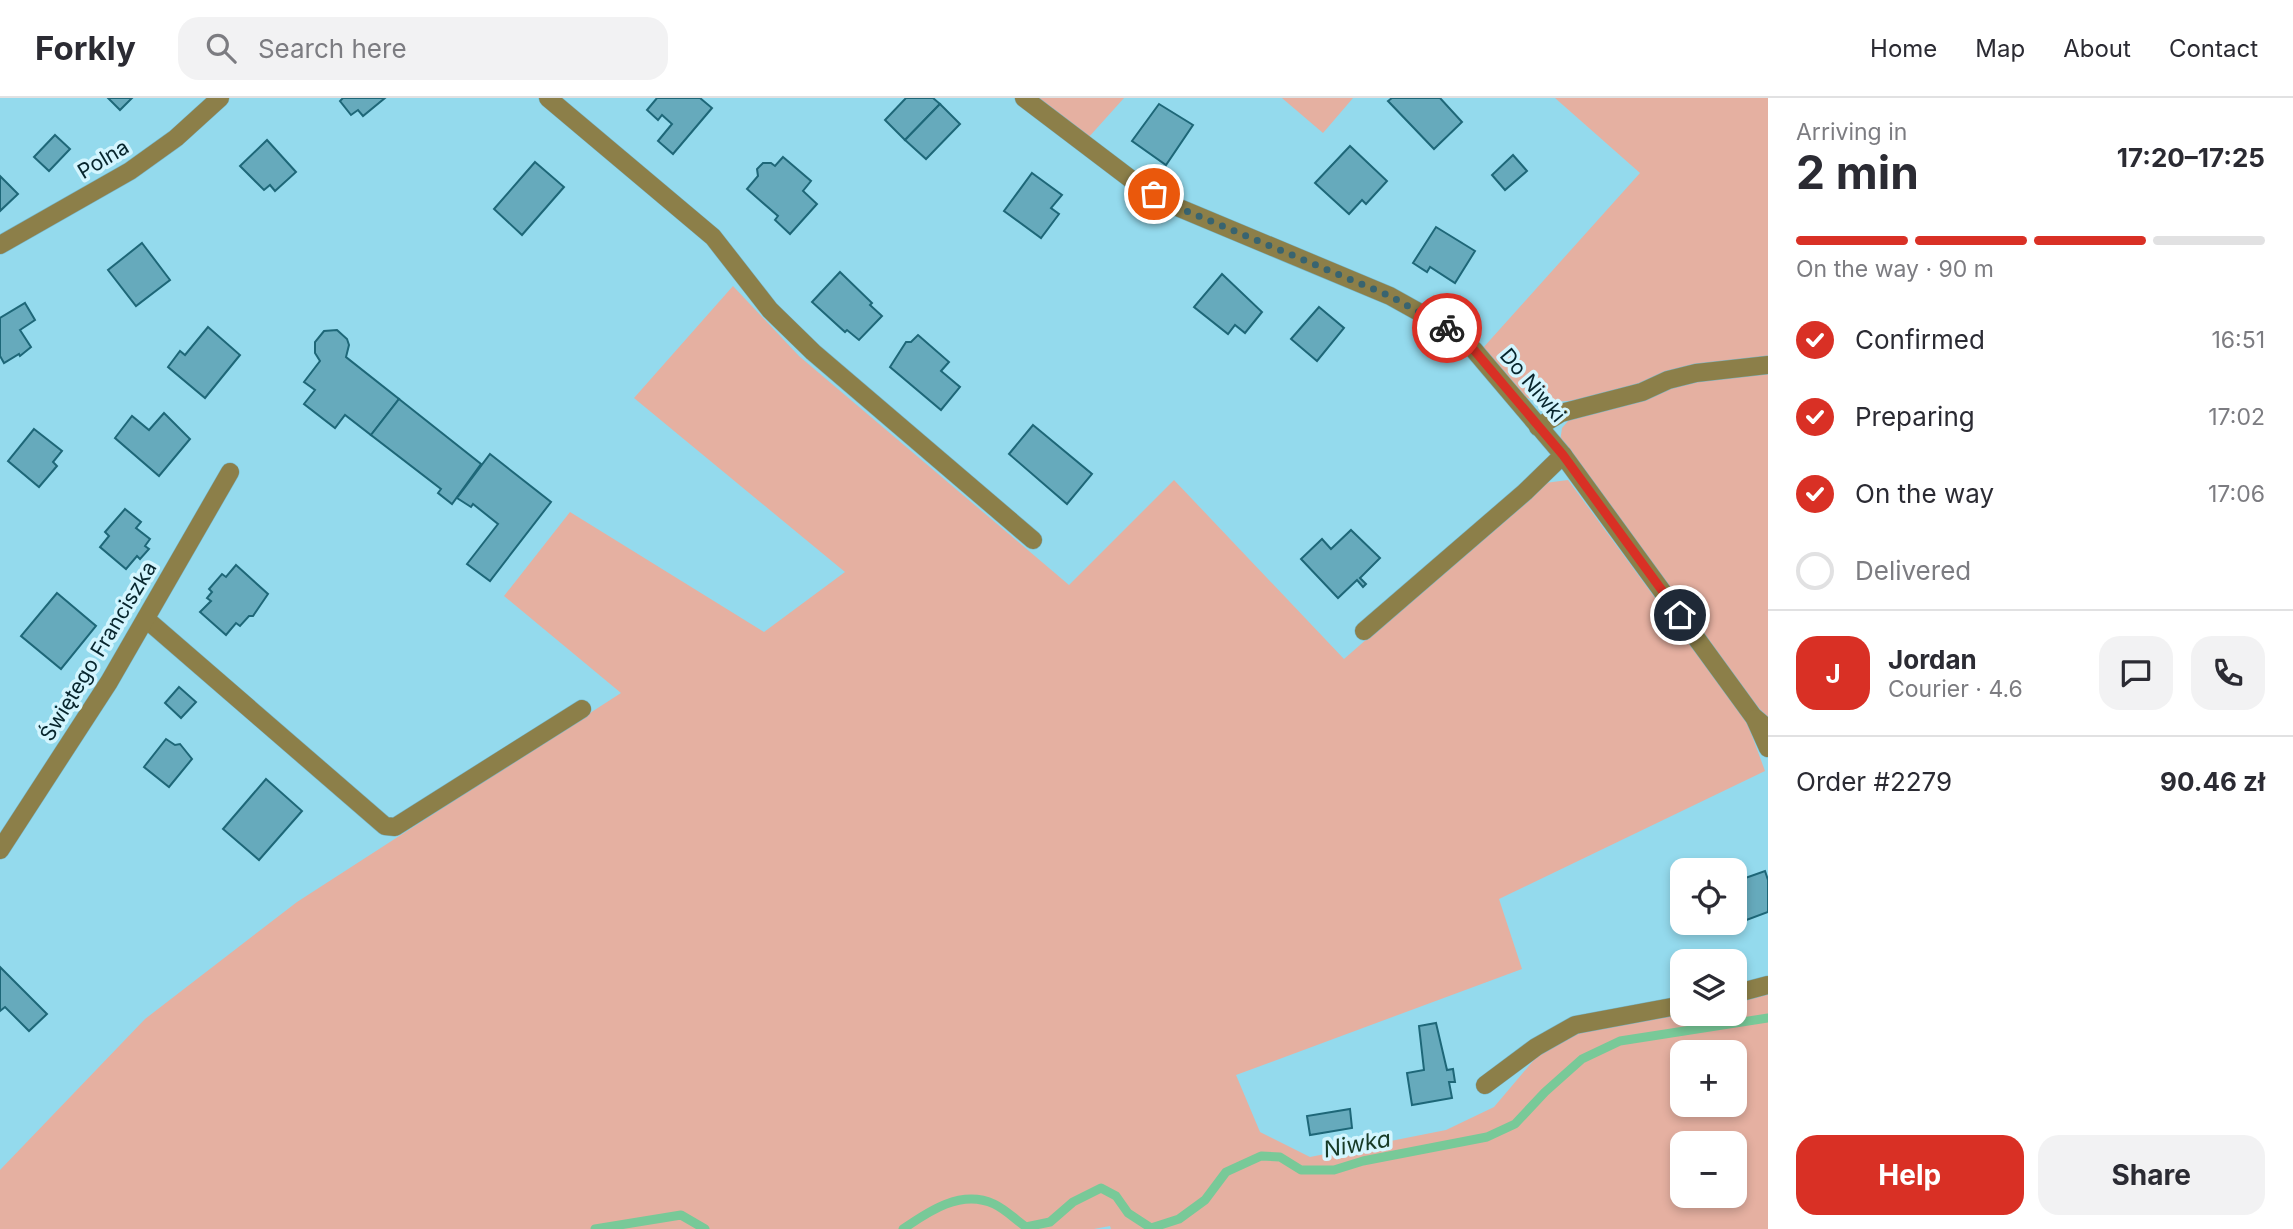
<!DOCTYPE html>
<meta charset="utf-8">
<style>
:root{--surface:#fff;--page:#f2f2f3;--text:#2b2b33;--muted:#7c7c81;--line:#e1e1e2;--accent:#d93025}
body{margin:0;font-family:Inter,sans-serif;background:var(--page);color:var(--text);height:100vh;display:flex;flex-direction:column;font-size:26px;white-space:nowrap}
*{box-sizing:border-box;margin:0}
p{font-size:23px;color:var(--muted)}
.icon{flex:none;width:38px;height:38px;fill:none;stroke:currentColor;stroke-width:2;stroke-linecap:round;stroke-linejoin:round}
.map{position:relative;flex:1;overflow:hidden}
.side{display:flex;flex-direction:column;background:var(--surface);width:525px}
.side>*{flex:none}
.fabs{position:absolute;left:1670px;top:760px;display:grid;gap:14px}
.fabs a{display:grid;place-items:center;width:77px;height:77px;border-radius:14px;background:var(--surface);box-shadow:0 4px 10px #0003;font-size:35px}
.pin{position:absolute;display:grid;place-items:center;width:60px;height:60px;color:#fff;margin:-30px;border:4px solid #fff;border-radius:50%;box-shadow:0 2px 7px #0007}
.courier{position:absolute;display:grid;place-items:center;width:70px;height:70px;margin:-35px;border:5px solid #d93025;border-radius:50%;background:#fff;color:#222;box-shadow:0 2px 9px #0007}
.head em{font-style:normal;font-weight:700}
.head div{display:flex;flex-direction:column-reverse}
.head{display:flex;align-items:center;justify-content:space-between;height:119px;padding:0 28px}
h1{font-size:46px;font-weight:700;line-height:52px}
.bar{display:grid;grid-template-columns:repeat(4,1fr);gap:10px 7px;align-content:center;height:84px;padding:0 28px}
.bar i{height:9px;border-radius:5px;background:var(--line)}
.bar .active{background:var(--accent)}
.bar p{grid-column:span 4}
.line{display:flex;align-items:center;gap:18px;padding:0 28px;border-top:2px solid var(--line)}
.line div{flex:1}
.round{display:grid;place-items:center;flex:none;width:74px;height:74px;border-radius:21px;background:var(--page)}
ol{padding:0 28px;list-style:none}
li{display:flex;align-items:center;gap:21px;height:77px}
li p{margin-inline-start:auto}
li .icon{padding:7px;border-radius:50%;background:var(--accent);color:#fff;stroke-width:4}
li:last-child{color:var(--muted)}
li i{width:38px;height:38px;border:4px solid var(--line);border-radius:50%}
.primary-button{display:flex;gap:14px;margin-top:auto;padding:14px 28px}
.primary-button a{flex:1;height:80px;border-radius:21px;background:var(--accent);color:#fff;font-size:28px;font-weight:700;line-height:80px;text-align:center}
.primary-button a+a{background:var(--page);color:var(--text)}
header{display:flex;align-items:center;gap:42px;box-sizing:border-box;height:98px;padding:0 35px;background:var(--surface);border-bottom:2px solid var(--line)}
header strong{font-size:33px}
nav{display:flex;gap:38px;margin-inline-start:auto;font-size:24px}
.search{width:490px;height:63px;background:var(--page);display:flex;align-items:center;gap:18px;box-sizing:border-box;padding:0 24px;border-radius:21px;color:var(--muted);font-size:26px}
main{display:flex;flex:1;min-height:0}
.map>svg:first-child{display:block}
.green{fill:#e5b0a1;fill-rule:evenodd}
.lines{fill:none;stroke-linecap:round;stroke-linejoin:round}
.stream{stroke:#78c998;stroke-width:9}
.building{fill:#66aabc;stroke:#1e6778;stroke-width:2}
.minor-casing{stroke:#78b6c7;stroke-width:19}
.minor{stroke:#8c7f49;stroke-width:18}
.done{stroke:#386470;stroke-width:7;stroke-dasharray:0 12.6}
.route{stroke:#d93025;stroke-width:9}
.labels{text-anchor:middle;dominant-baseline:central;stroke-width:7;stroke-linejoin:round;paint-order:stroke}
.street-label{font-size:21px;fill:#07252d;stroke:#d3f5fe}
.water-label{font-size:23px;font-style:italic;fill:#173a26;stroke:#d3f5fe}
</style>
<header>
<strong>Forkly</strong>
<div class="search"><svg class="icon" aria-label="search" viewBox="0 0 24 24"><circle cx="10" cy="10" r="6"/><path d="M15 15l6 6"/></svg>Search here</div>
<nav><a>Home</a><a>Map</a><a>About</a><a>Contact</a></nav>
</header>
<main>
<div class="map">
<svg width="1768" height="1131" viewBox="0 0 1768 1131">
<rect width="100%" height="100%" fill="#94daed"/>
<g class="green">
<path d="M1036,0h88l-36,40z"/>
<path d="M1282,0h71l-30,35z"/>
<path d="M1555,0h213v262c-50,11 -195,52 -238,39 -19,-6 -36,-35 -48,-50l158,-176z"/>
<path d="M733,188l66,70 270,229 105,-105 170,179 201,-176 23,-3 179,242 18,49 -266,128 23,70 -286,106 24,57 50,25 136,-27 48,-23 45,-53 42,-22 101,-19h52v-12l34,-9v237h-657l-1,-3 -16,3h-1094v-59l145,-151 152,-117 324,-209 -117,-97 66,-84 194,120 81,-60 -211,-174zM1682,954h52v52h-52zM1682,1045h52v52h-52z"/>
<path d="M1768,274v346l-19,-21 -189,-256 2,-13 7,-8 129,-42z"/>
</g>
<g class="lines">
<g class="stream">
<path d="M595,1131l86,-14 24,14"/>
<path d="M903,1131c26,-18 58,-40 91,-25 11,5 22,16 32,23l24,-5 23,-20 28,-14 15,8 12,17 23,15 28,-9 26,-19 21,-28 35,-16 19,1 21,13h33l29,-9 124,-24 28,-13 30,-32 37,-33 38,-18 148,-23"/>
</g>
</g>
<g class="building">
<path d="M108,0h24l-12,12z"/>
<path d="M343,0h42l-22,18 -5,-6 -7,5 -11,-14z"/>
<path d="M657,0h43l12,10 -39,46 -15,-13 14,-17 -10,-9 -4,5 -11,-10z"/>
<path d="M906,0h27l7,6 -35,36 -20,-20z"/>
<path d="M1392,0h48l22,24 -28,27 -46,-48z"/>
<path d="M940,6l20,20 -34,35 -21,-19z"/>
<path d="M1159,6l34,21 -27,40 -34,-24z"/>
<path d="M55,37l15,14 -21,22 -15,-14z"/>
<path d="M267,42l29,32 -21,19 -5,-6 -6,5 -24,-24z"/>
<path d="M1350,48l37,35 -21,23 -4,-4 -13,14 -34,-31z"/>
<path d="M1513,57l14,16 -22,19 -13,-15z"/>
<path d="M783,59l28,24 -8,10 14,13 -27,30 -15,-14 3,-4 -31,-27 11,-13 -1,-7 6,-6h8l4,3z"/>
<path d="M535,64l29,25 -42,48 -28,-26z"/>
<path d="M1032,75l30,22 -11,13 8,6 -18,24 -37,-27z"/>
<path d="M0,78l18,18 -18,17z"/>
<path d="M1436,129l39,24 -20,32 -25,-16 -3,5 -14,-9z"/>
<path d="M142,145l28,37 -34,26 -28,-36z"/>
<path d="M840,174l32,31 -2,2 12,11 -23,24 -12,-10 -2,2 -33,-30z"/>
<path d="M1222,176l40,38 -17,21 -10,-8 -7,9 -34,-27z"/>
<path d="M25,205l10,17 -15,10 11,17 -11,9 -1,-2 -15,9 -4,-7v-38z"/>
<path d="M1319,209l25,21 -27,33 -26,-22z"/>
<path d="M208,229l32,28 -35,43 -37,-31 12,-16 5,4z"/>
<path d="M337,232l10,9 2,6 -3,12 53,42 -28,36 -26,-20 -10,13 -31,-24 11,-14 -11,-8 16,-21 -5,-8v-11l9,-11z"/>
<path d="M918,237l31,27 -8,9 19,16 -19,23 -51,-43 16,-25h5z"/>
<path d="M399,301l82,65 -29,40 -14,-11 3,-4 -70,-54z"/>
<path d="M164,315l26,26 -31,37 -44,-38 17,-22 17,14z"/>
<path d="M1033,327l59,49 -25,30 -58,-50z"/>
<path d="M34,331l28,22 -9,11 4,4 -18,21 -31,-26z"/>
<path d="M490,356l61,48 -61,79 -23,-17 31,-40 -25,-20 -2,3 -14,-9z"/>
<path d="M125,411l16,13 -5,6 14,11 -5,7 4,3 -9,10 -3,-3 -11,13 -26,-22 9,-11 -4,-4z"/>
<path d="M1351,432l29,28 -20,20 6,6 -3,3 -6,-7 -19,18 -37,-39 21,-20 9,10z"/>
<path d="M236,467l32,29 -15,22h-4l-9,10 -4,-3 -10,12 -26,-23 11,-11 -4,-3 5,-6 -3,-3 13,-15 4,3z"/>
<path d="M57,495l39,33 -35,43 -40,-33z"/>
<path d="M179,589l17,15 -15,16 -16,-15z"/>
<path d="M166,641l9,6 5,-1 12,15 -23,28 -25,-20z"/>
<path d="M266,681l36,32 -43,49 -36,-31z"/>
<path d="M1765,773l3,9v32l-35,13 1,-43z"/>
<path d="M0,869l47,47 -18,17 -24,-24 -5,4z"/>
<path d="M1436,925l11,47 6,-1 2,13h-6l3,16 -40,7 -5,-32 17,-3 -5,-44z"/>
<path d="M1350,1011l2,19 -42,7 -3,-19z"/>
</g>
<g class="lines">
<g class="minor-casing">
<g id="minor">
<path d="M548,0l165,139 57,73 43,42 220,188"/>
<path d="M1024,0l108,82 45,27 213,89 61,34 23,20 89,105 190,261 15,13"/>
<path d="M0,147l130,-74 46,-33 44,-40"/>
<path d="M1538,329l23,-14 81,-21 26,-12 28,-7 72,-8"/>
<path d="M146,521l239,207 10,1 187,-118"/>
<path d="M1364,533l161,-139 38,-37"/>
<path d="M1755,621l13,29"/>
<path d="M0,752l109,-168 121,-210"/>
<path d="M1734,896l34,-9"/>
<path d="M1485,987l51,-38 39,-22 107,-20"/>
</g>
</g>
<use href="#minor" class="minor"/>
</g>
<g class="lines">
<path class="done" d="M1154,96l23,13 213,89 57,32"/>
<path class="route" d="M1447,230l27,22 89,105 117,160"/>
</g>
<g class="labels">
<g class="street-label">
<text transform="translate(103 61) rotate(-31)">Polna</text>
<text transform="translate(1533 287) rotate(50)">Do Niwki</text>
<text transform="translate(98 553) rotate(-59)">Świętego Franciszka</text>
</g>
<g class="water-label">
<text transform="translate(1357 1046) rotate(-10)">Niwka</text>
</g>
</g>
</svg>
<div class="fabs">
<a><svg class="icon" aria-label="locate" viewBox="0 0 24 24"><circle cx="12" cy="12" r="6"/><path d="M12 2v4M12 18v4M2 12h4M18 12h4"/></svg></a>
<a><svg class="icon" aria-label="layers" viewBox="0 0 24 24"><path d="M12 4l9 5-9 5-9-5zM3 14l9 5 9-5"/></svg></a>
<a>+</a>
<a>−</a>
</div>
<div class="pin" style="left:1154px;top:96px;background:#ea580c"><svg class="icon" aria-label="bag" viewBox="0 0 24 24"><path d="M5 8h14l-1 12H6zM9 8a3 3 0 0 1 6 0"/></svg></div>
<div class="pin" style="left:1680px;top:517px;background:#1f2937"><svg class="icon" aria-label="home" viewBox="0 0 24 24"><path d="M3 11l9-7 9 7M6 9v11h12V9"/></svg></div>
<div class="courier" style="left:1447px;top:230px"><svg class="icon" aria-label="bike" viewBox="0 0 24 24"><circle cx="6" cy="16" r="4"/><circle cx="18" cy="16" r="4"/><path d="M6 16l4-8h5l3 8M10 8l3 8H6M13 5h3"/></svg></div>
</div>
<section class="side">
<div class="head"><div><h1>2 min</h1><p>Arriving in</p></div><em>17:20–17:25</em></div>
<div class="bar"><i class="active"></i><i class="active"></i><i class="active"></i><i></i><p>On the way · 90 m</p></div>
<ol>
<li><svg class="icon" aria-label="check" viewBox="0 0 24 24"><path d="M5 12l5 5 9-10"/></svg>Confirmed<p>16:51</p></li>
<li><svg class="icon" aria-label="check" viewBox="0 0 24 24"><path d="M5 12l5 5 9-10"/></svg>Preparing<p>17:02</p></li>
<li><svg class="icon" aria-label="check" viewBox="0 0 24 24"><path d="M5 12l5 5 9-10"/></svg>On the way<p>17:06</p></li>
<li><i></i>Delivered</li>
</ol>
<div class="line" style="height:126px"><b class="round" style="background:var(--accent);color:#fff">J</b><div><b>Jordan</b><p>Courier · 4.6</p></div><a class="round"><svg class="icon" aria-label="chat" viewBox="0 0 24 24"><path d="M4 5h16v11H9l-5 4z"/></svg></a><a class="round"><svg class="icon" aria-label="phone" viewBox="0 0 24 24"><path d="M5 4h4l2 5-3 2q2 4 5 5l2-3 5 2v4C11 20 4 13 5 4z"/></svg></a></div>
<div class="line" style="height:91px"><div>Order #2279</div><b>90.46 zł</b></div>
<div class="primary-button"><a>Help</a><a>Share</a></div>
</section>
</main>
